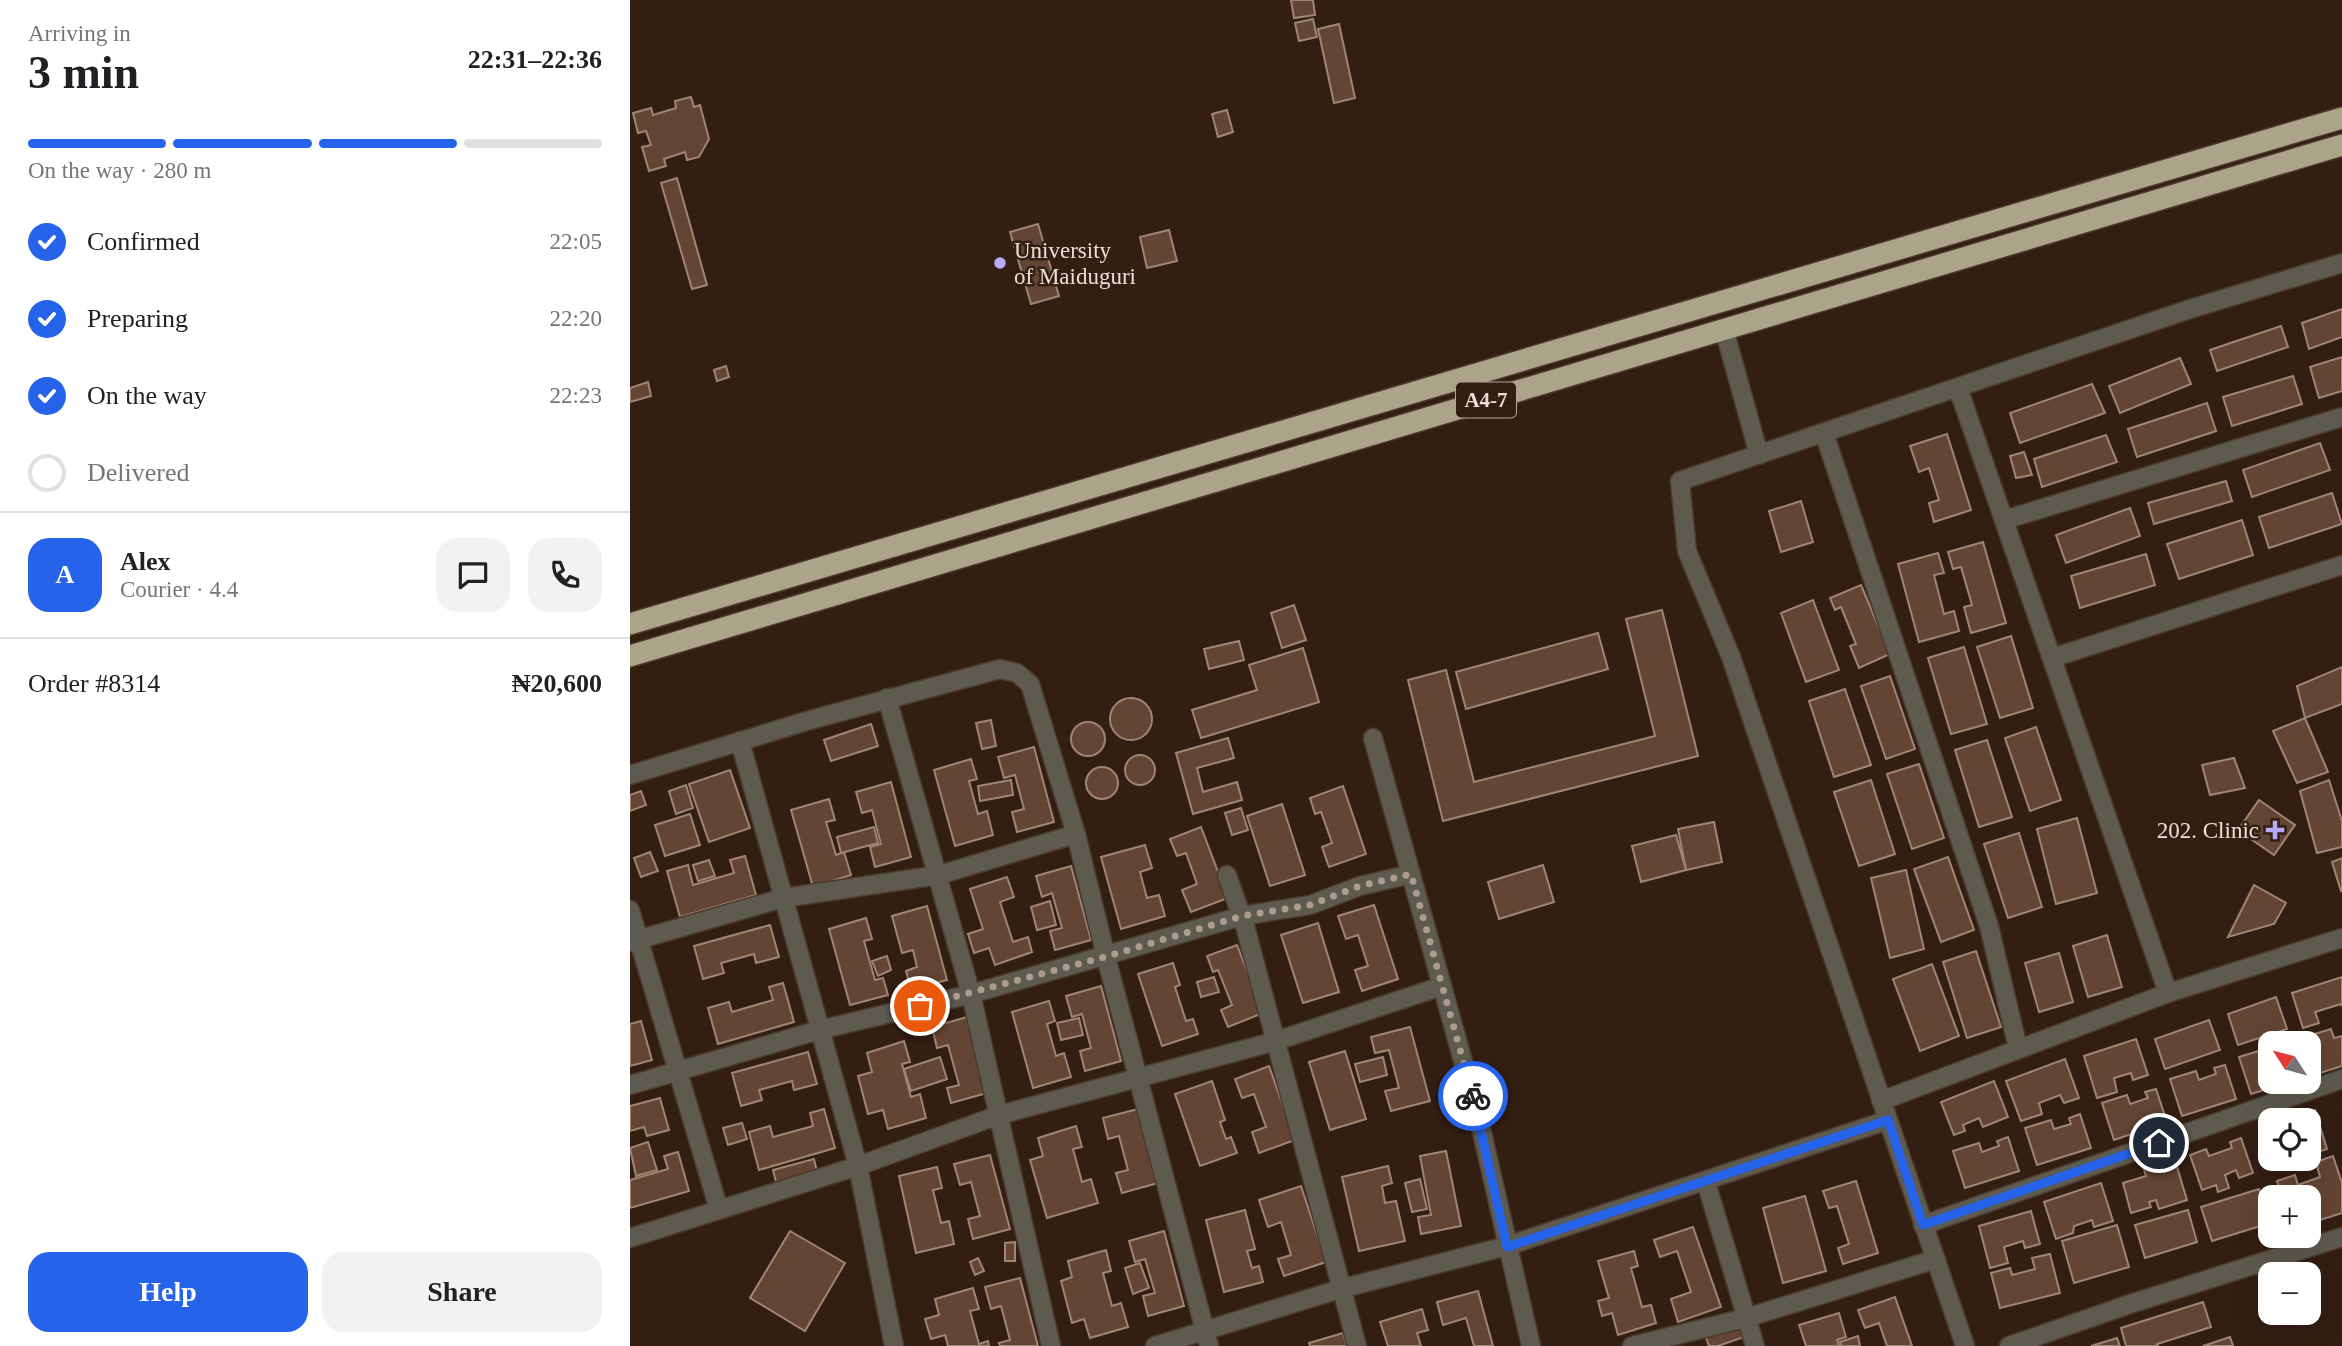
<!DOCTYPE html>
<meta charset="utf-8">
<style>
:root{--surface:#fff;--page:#f2f2f2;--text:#202124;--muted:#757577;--line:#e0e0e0;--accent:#2563eb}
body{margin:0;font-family:"Times New Roman",serif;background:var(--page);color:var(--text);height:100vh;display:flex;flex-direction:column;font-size:26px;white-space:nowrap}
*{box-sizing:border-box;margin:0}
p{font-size:23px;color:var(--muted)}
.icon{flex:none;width:38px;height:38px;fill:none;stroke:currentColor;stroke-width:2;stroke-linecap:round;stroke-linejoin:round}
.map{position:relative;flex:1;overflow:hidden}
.sheet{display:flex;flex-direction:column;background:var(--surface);width:630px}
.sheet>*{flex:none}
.needle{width:46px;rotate:306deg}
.fabs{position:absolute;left:1628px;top:1031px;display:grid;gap:14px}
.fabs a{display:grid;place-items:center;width:63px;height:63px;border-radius:14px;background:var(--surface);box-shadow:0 7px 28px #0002;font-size:35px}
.pin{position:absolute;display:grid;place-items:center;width:60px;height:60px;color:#fff;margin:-30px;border:4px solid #fff;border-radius:50%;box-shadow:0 2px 7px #0007}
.courier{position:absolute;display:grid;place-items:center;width:70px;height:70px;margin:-35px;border:5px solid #2563eb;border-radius:50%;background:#fff;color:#222;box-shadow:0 2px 9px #0007}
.summary em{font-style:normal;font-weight:600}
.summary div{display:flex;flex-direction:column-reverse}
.summary{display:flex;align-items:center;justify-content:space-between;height:119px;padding:0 28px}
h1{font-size:46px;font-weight:600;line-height:52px}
.bar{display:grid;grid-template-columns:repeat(4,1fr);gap:10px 7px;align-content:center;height:84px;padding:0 28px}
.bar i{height:9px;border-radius:5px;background:var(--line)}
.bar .active{background:var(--accent)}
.bar p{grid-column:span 4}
.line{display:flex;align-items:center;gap:18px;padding:0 28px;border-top:2px solid var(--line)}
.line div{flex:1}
.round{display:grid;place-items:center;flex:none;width:74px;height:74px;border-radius:21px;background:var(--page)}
ol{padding:0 28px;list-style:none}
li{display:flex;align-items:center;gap:21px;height:77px}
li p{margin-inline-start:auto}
li .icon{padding:7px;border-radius:50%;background:var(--accent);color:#fff;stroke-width:4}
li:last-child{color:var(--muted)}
li i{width:38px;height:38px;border:4px solid var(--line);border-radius:50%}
.button{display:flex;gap:14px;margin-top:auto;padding:14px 28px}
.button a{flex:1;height:80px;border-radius:21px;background:var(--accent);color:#fff;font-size:28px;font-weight:600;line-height:80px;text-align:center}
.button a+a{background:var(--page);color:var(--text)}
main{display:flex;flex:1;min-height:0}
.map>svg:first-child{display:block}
.building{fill:#644432;stroke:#9f8576;stroke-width:2}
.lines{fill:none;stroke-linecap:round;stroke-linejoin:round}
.minor-casing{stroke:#4d392d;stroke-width:21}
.highway-casing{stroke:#4d392d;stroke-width:24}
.minor{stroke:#5d5a4f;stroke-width:18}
.highway{stroke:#aba489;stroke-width:21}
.done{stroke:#ac9b91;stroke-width:7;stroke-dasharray:0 12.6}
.route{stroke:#2563eb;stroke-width:9}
.poi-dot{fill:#b7abf8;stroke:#331e12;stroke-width:2.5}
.labels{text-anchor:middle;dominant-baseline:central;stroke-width:5;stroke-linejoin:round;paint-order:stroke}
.shield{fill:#331e12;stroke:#b5a49b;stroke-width:2}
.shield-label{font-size:21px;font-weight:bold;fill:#edded6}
.poi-label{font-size:23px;fill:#edded6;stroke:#331e12;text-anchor:start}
</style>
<main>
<section class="sheet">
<div class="summary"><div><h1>3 min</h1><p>Arriving in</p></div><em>22:31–22:36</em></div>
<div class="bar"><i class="active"></i><i class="active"></i><i class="active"></i><i></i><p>On the way · 280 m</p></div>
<ol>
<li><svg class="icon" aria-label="check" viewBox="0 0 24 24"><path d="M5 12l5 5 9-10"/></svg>Confirmed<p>22:05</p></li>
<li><svg class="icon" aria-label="check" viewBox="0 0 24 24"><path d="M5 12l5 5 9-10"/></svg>Preparing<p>22:20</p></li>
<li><svg class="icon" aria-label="check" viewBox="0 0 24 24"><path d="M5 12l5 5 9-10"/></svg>On the way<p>22:23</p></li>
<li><i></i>Delivered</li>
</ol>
<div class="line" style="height:126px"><b class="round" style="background:var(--accent);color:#fff">A</b><div><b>Alex</b><p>Courier · 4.4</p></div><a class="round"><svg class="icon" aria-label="chat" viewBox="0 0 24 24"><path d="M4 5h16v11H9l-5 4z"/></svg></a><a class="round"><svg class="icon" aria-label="phone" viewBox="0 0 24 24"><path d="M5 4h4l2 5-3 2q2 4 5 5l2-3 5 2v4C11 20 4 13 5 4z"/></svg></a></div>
<div class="line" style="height:91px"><div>Order #8314</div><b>₦20,600</b></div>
<div class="button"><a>Help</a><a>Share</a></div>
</section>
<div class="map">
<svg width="1712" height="1346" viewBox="0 0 1712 1346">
<rect width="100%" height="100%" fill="#331e12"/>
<g class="building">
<path d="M661,0h22l2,15 -21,3z"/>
<path d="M683,19l4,18 -18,4 -4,-18z"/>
<path d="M709,24l16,74 -21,5 -16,-74z"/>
<path d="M61,97l3,10 6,-2 9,34 -10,18 -12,3 -2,-8 -21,7 2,7 -17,5 -7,-24 9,-2 -5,-14 -8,2 -5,-20 18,-5 2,7 23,-7 -1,-7z"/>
<path d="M597,110l6,22 -15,5 -6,-23z"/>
<path d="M47,178l30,107 -15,4 -31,-106z"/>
<path d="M408,224l21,72 -28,8 -21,-72z"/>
<path d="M539,230l8,31 -30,7 -7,-31z"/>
<path d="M1712,309v28l-33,12 -7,-26z"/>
<path d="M1651,326l7,21 -71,24 -7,-21z"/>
<path d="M1712,357v34l-23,7 -9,-31z"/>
<path d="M1550,358l11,26 -71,29 -11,-27z"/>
<path d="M96,366l3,11 -12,4 -3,-11z"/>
<path d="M1663,376l9,28 -70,22 -9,-29z"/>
<path d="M18,382l3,14 -21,6v-14z"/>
<path d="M1462,384l13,29 -85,30 -10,-30z"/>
<path d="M1577,403l9,28 -79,26 -9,-28z"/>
<path d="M1317,434l24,76 -37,12 -5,-19 10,-3 -10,-32 -10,4 -9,-26z"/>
<path d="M1476,435l11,27 -75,25 -8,-28z"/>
<path d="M1690,443l10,27 -78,27 -9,-27z"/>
<path d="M1394,452l8,23 -16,3 -6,-22z"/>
<path d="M1596,481l6,20 -78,23 -6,-21z"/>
<path d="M1702,493l10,31 -73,24 -10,-31z"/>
<path d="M1171,501l12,41 -32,10 -12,-41z"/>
<path d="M1500,508l10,28 -74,27 -10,-28z"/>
<path d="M1612,520l11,35 -74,24 -12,-35z"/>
<path d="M1353,542l23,81 -35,10 -7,-26 8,-2 -11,-38 -8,2 -5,-17z"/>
<path d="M1308,553l6,20 -10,2 10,39 10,-3 5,20 -40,11 -21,-78z"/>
<path d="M1516,554l9,31 -75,23 -9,-32z"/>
<path d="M1231,585l29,69 -31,14 -9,-22 6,-2 -15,-37 -6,3 -5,-12z"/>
<path d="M1183,600l26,70 -33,12 -25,-69z"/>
<path d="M664,605l12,35 -24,8 -11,-35z"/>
<path d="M1032,610l36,146 -255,65 -35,-141 38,-10 28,112 181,-46 -29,-117z"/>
<path d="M968,633l10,36 -142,40 -10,-37z"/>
<path d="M1381,636l22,72 -33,10 -23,-71z"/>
<path d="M609,641l5,19 -35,9 -5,-20z"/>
<path d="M1334,647l23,77 -36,10 -23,-76z"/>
<path d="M673,648l16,54 -118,36 -9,-28 65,-20 -8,-25z"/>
<path d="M1712,667v37l-37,14 -8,-32z"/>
<path d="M1260,676l25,73 -29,10 -25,-73z"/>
<path d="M1215,689l26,76 -37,12 -25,-76z"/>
<circle cx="501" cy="719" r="21"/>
<path d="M1675,718l23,54 -31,11 -24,-52z"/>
<path d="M361,720l5,26 -14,3 -6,-26z"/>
<circle cx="458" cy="739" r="17"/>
<path d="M241,724l7,22 -47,15 -7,-21z"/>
<path d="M1406,727l25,73 -31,11 -25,-73z"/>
<path d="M598,738l6,20 -37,10 6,24 34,-10 5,18 -49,14 -17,-61z"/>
<path d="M1357,740l25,77 -33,10 -24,-77z"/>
<path d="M404,747l20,75 -37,10 -5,-20 12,-3 -9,-34 -11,3 -6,-21z"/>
<circle cx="510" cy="770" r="15"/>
<path d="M1604,758l11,30 -35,7 -8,-30z"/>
<path d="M341,759l6,20 -8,2 9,33 9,-3 6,24 -38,11 -21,-76z"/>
<path d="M1289,764l25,74 -32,11 -25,-75z"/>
<circle cx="472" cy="783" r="16"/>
<path d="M100,770l20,58 -41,14 -20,-58z"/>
<path d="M381,780l2,15 -33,6 -2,-15z"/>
<path d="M1241,780l24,74 -36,12 -25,-74z"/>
<path d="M1699,780l13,41v26l-25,6 -17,-62z"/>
<path d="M261,782l20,75 -36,10 -5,-20 11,-3 -9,-34 -10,3 -6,-21z"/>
<path d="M56,785l7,23 -17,6 -7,-23z"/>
<path d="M713,786l23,68 -37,13 -7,-20 10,-4 -11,-31 -6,2 -5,-16z"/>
<path d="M11,791l5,14 -16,6v-16z"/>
<path d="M199,799l6,21 -9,2 10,33 8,-3 7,23 -38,12 -22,-77z"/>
<path d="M1629,800l36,25 -21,30 -36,-25z"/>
<path d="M652,804l23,71 -35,11 -23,-70z"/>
<path d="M611,808l7,22 -16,5 -7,-22z"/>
<path d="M60,814l10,31 -35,11 -10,-31z"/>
<path d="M1447,818l20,75 -41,11 -19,-75z"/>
<path d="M1084,822l8,40 -36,8 -8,-41z"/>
<path d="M244,827l4,16 -37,10 -4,-16z"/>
<path d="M571,827l27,71 -37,14 -9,-22 15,-6 -11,-31 -9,3 -7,-17z"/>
<path d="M1389,833l23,74 -34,11 -24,-74z"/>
<path d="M1046,835l10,35 -45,12 -9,-36z"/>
<path d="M515,845l7,23 -12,4 7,26 12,-3 6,21 -44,13 -20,-72z"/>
<path d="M20,852l8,19 -17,6 -7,-19z"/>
<path d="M115,856l11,39 -76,22 -13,-46 21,-6 5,20 41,-12 -4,-13z"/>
<path d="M1318,857l26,73 -33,12 -27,-73z"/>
<path d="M1712,858v32l-1,1 -9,-29z"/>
<path d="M79,860l6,16 -17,5 -5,-16z"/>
<path d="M913,865l11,37 -55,17 -11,-37z"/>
<path d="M441,866l20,74 -36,10 -5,-19 12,-3 -10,-35 -10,4 -6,-21z"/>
<path d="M1276,870l18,79 -34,9 -19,-80z"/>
<path d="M377,877l7,20 -14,5 13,40 15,-5 4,15 -37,13 -6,-17 -15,5 -6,-19 15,-5 -13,-40z"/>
<path d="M1624,885l32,18 -12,21 -46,13z"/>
<path d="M420,901l6,24 -19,5 -6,-23z"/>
<path d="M744,905l24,74 -36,12 -7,-21 13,-4 -10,-31 -12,4 -8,-23z"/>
<path d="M297,906l20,74 -36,10 -5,-19 11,-4 -4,-17 -11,3 -10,-37z"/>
<path d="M236,918l6,21 -8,2 11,39 8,-2 5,17 -38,10 -21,-76z"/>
<path d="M688,923l21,69 -36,11 -22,-68z"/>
<path d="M140,925l9,32 -23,6 -2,-9 -33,9 3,10 -21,6 -9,-33z"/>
<path d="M1477,935l15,52 -34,10 -15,-51z"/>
<path d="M607,945l26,68 -35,14 -7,-17 11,-5 -14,-35 -5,2 -6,-16z"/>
<path d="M1346,951l25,76 -34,11 -24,-76z"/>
<path d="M1429,953l14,49 -34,10 -14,-49z"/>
<path d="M257,956l4,14 -13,6 -6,-15z"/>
<path d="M543,963l7,22 -5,2 11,34 7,-2 5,15 -36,12 -24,-72z"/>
<path d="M1302,964l27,72 -39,15 -27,-72z"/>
<path d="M584,977l5,15 -18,5 -4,-15z"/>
<path d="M1712,977v29l-1,-2 -26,8 4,11 -16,5 -11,-35z"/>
<path d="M153,983l11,39 -76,22 -10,-36 21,-6 3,10 41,-12 -4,-13z"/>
<path d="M471,986l20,75 -36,10 -5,-20 11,-3 -9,-34 -10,3 -6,-21z"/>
<path d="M1646,997l11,32 -49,16 -10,-31z"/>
<path d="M419,1001l6,20 -8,3 9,32 8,-3 7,24 -38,11 -21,-76z"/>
<path d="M337,1017l20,76 -36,10 -4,-15 12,-3 -11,-40 -11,3 -5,-21z"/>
<path d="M449,1018l4,17 -22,5 -4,-17z"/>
<path d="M1579,1020l11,30 -55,19 -10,-30z"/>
<path d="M11,1021l11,39 -22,6v-42z"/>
<path d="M780,1027l20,74 -39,10 -6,-20 14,-3 -10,-38 -14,3 -4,-16z"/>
<path d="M1701,1029l3,9 8,-2v30l-25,8 -12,-37z"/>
<path d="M1506,1039l12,36 -15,5 -2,-7 -17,5 3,14 -20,6 -13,-42z"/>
<path d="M274,1041l6,21 -8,2 9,33 9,-3 6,24 -38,11 -5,-19 -15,4 -10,-38 14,-4 -5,-19z"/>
<path d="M1635,1049l5,8v25h20l-39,12 -12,-37z"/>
<path d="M715,1051l21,68 -36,11 -21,-68z"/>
<path d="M178,1052l9,32 -23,6 -2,-9 -33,9 3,10 -21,6 -9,-33z"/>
<path d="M310,1057l7,22 -36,12 -7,-22z"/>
<path d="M753,1057l4,18 -27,7 -5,-18z"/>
<path d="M1435,1059l14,39 -15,5 -4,-8 -21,8 3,11 -21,7 -15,-40z"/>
<path d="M1595,1065l11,34 -54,17 -12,-37 26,-8 3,9 17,-6 -2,-6z"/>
<path d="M639,1066l26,74 -36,13 -7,-21 14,-5 -12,-33 -12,4 -7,-19z"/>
<path d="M582,1081l13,39 -5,2 6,17 5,-2 6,16 -37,13 -25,-72z"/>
<path d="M1364,1081l14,36 -25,10 -4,-9 -16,7 2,6 -11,4 -13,-33z"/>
<path d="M1526,1089l11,33 -53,18 -12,-37 25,-8 3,9 18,-6 -3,-6z"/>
<path d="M30,1098l9,32 -22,6 -3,-9 -14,4v-25z"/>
<path d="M194,1109l11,39 -76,22 -10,-38 21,-6 3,11 40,-11 -3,-13z"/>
<path d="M508,1109l20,74 -36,10 -6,-20 12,-3 -9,-34 -11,3 -5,-21z"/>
<path d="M1685,1110l12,39 -17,6 -2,-35h-23z"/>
<path d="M1450,1114l11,34 -54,17 -12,-37 26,-8 3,9 17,-5 -2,-6z"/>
<path d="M112,1123l5,16 -19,6 -5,-17z"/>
<path d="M1640,1125v33h22l1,3 -21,7 -12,-40z"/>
<path d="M446,1126l6,21 -9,2 9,33 9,-3 7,24 -51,15 -17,-58 13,-4 -5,-18z"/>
<path d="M1378,1137l11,34 -54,17 -12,-37 26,-8 3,9 17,-6 -2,-5z"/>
<path d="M1611,1138l12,35 -14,5 -3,-8 -11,5 4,13 -11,4 -2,-7 -14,5 -12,-35 16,-6 3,7 23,-8 -2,-6z"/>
<path d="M18,1142l9,28 -21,6 -6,-28z"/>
<path d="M816,1151l15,75 -40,8 -3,-17 13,-2 -11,-59z"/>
<path d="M48,1152l11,39 -59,17v-28l38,-11 -4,-13z"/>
<path d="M360,1155l20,74 -37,10 -5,-20 12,-3 -9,-34 -11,3 -6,-21z"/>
<path d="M1703,1156l9,27v30l-34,11v-27h-26l-5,-16 18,-6 3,10 22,-8 -4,-15z"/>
<path d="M1544,1157l13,43 -28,9 -3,-9 -7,2 2,5 -20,6 -8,-30 23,-7 -3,-10z"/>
<path d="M184,1159l3,13 -41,10 -3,-12z"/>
<path d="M758,1166l4,17 -10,3 3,17 11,-2 9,40 -46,10 -17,-74z"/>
<path d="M307,1167l5,21 -9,2 8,33 8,-2 5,23 -38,9 -17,-77z"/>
<path d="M790,1179l7,30 -15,3 -7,-29z"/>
<path d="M1226,1181l22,72 -35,11 -5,-16 11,-4 -12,-38 -8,2 -6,-17z"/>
<path d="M1471,1183l12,38 -19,6 -2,-7 -18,6 -1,7 -17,6 -12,-37z"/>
<path d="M671,1186l25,76 -42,14 -6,-17 13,-4 -10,-33 -13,5 -9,-27z"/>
<path d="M1629,1189l11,34 -58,18 -11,-34z"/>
<path d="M1175,1196l21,75 -43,12 -20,-75z"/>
<path d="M615,1210l10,39 -8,2 5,17 7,-2 4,16 -39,10 -18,-72z"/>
<path d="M1558,1210l9,32 -52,16 -10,-33z"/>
<path d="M1401,1211l9,33 -15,4 -2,-7 -19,6 4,16 -18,5 -11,-42z"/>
<path d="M1487,1225l12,42 -55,16 -12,-42z"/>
<path d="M1063,1227l28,80 -43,15 -7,-23 20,-7 -14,-41 -17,6 -6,-17z"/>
<path d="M160,1231l55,32 -40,68 -55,-33z"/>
<path d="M534,1231l20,75 -36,10 -5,-20 12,-3 -10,-34 -10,3 -6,-21z"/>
<path d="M385,1242v19h-10v-18z"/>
<path d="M476,1250l5,21 -8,2 9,33 9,-3 7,24 -38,11 -6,-19 -12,4 -11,-42 11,-4 -4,-16z"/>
<path d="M1004,1251l4,15 -7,2 11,39 9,-2 5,18 -38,12 -6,-22 -10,3 -4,-15 11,-3 -11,-37z"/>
<path d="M1420,1254l10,39 -60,15 -9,-35 19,-5 2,7 23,-6 -3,-11z"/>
<path d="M348,1258l6,13 -9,4 -5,-13z"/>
<path d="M510,1263l9,25 -16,6 -8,-26z"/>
<path d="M390,1278l18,68h-38l-1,-3 11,-3 -9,-34 -10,3 -6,-22z"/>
<path d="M343,1288l6,21 -9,2 9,33 9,-3 1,5h-41l-3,-11 -14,4 -6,-20 14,-4 -4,-16z"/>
<path d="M848,1291l15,55h-19l-8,-28 -23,7 -6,-23z"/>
<path d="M1265,1297l17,49h-25l-8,-23 -14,5 -7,-18z"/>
<path d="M1573,1302l8,25 -54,17 1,2h-32l-5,-18z"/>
<path d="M792,1309l6,21 -11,3 4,13h-33l-8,-24z"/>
<path d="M1209,1313l7,24 -9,3 2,6h-33l-7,-21z"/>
<path d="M1109,1323l5,14 -26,9h-9l-4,-11z"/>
<path d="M713,1333l4,13h-37l-1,-3z"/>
<path d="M1228,1336l2,10h-19l-1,-4z"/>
<path d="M1600,1337l3,9h-30z"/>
<path d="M1487,1338l3,8h-29z"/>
</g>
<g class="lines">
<g class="minor-casing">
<g id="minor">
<path d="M1094,329l35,126"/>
<path d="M1328,388l210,605"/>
<path d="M1194,433l165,493 29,122"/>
<path d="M1374,520l338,-103"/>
<path d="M1422,658l290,-93"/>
<path d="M257,698l84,296 80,352"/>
<path d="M743,738l105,377 53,231"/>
<path d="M110,741l118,425 36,180"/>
<path d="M0,775l180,-55 190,-51 17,4 13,11 46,150 30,123 103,389"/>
<path d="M597,875l18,51 112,420"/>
<path d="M0,910l89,300"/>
<path d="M0,942l153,-44 156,-23 137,-41"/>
<path d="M0,1085l189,-55 152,-36 271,-78 68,-11 50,-19 51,-12"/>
<path d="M1251,1101l287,-108 174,-55"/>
<path d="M1076,1182l49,164"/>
<path d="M1293,1225l419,-146"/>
<path d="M0,1238l228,-72 141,-51 277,-74 166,-55"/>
<path d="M525,1346l185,-57 167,-43 381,-126"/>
<path d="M1002,1346l114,-28 190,-59"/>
<path d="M1335,1346l-234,-689 -44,-106 -7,-70 510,-172 152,-46"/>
<path d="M1379,1346l121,-42 212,-67"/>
</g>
</g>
<g class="highway-casing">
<g id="highway">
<path d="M0,624l1712,-506"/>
<path d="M0,656l1712,-511"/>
</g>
</g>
<use href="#minor" class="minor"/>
<use href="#highway" class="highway"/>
</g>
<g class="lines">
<path class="done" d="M290,1006l185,-49 137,-41 68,-11 50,-19 51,-12 62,222"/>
<path class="route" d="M843,1096l34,151 381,-127 35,105 236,-82"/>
</g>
<g class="poi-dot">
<circle cx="370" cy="263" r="7"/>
<path d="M1641.5 819.5h7v7h7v7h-7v7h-7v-7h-7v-7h7z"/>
</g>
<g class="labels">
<rect class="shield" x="826" y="382.5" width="60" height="35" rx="5"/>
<g class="shield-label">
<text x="856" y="400">A4-7</text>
</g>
<g class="poi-label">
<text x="384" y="250">University<tspan x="384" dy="26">of Maiduguri</tspan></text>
<text x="1629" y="830" text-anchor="end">202. Clinic</text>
</g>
</g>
</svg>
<div class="fabs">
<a><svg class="needle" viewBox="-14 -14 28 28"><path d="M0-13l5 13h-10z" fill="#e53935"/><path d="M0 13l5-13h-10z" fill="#757577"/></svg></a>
<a><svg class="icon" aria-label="locate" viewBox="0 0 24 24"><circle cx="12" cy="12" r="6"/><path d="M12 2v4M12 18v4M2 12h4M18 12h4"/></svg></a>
<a>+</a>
<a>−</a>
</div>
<div class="pin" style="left:290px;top:1006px;background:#ea580c"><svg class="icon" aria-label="bag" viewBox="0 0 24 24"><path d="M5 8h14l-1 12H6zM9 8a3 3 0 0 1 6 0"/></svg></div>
<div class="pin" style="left:1529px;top:1143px;background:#1f2937"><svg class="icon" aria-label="home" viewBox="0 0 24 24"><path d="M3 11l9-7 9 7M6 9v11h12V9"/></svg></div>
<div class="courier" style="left:843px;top:1096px"><svg class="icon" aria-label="bike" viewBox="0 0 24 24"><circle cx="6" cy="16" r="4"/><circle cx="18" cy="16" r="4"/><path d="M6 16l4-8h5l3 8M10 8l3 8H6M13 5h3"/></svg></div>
</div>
</main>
